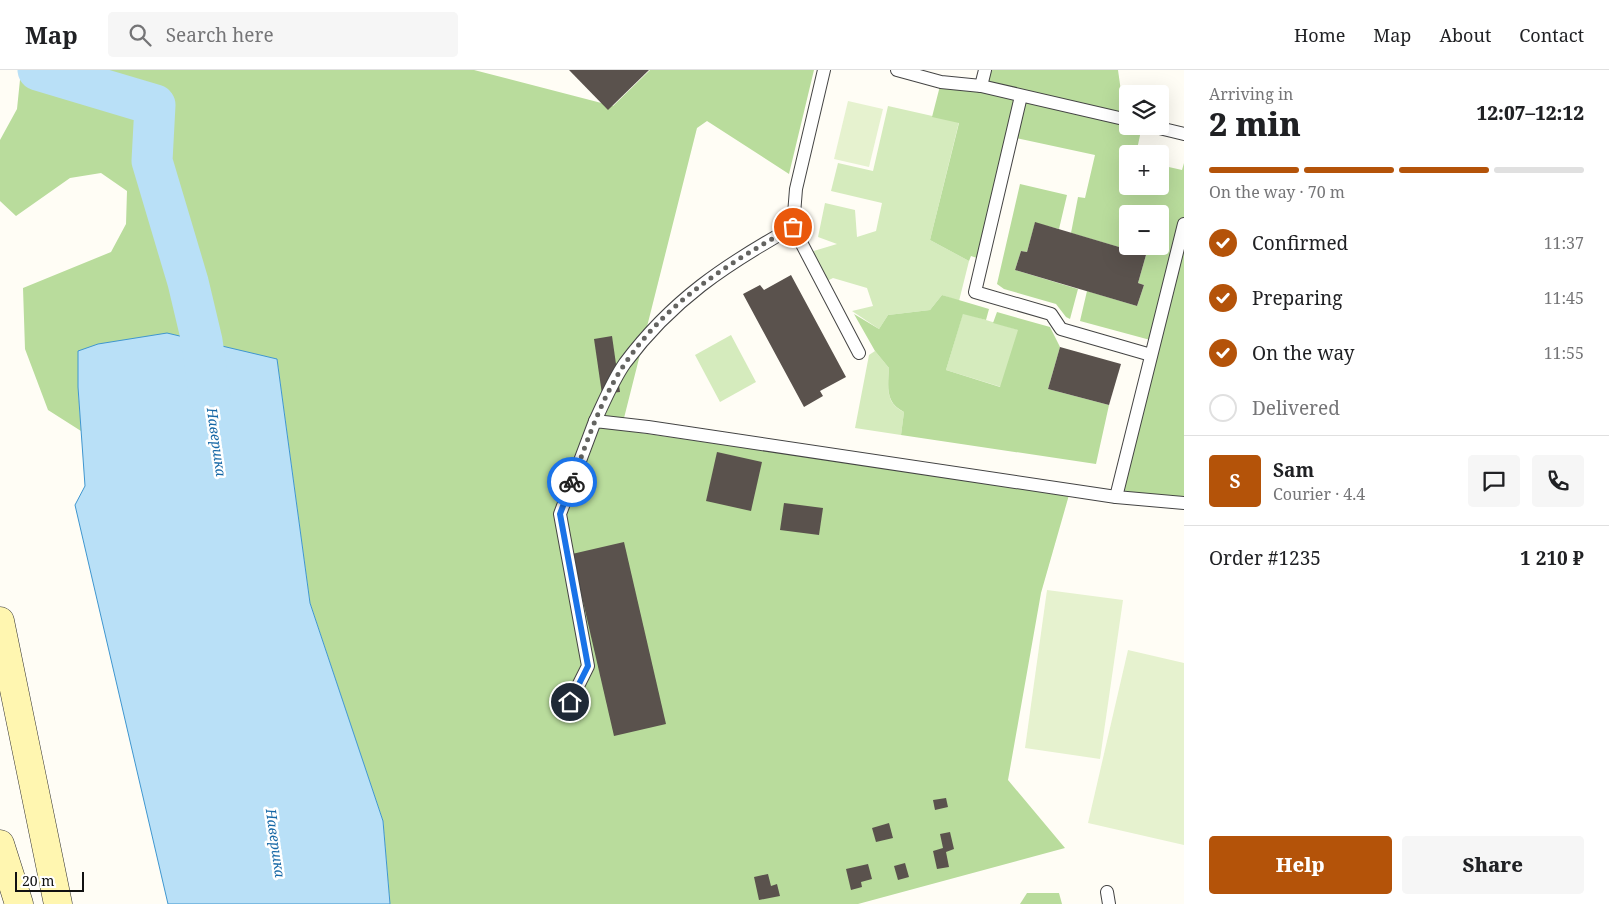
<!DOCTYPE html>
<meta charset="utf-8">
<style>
:root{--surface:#fff;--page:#f6f6f6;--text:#202124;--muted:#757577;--line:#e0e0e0;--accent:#b45309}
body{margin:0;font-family:"Noto Serif",serif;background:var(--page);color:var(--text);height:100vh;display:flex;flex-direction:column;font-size:19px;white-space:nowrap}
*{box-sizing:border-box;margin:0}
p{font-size:16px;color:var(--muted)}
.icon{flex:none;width:28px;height:28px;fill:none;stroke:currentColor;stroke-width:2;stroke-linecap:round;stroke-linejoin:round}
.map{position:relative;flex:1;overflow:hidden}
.side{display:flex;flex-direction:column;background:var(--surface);width:425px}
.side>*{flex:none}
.buttons{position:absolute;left:1119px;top:15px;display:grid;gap:10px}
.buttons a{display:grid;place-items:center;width:50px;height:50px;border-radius:5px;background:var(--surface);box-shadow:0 5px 20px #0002;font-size:25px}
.scale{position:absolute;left:15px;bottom:12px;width:69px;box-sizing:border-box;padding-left:5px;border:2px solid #111;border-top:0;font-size:14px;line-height:18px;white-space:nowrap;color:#111;-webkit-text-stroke:4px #fff;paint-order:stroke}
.pin{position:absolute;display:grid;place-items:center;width:42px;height:42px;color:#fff;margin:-21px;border:2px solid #fff;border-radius:50%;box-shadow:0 1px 5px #0007}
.courier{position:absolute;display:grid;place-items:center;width:50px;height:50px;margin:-25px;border:4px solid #1a73e8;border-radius:50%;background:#fff;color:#222;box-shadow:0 1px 6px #0007}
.summary em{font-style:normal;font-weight:800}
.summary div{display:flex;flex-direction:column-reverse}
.summary{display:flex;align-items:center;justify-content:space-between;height:85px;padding:0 25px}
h1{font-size:32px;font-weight:800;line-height:38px}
.bar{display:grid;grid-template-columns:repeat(4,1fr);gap:8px 5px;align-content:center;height:60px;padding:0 25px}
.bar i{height:6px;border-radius:4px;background:var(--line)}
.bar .selected{background:var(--accent)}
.bar p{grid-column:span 4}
.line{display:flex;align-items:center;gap:12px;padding:0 25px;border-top:1px solid var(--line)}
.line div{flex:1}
.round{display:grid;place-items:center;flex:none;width:52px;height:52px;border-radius:5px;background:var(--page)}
ol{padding:0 25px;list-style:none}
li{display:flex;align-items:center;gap:15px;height:55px}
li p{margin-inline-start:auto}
li .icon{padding:5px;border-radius:50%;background:var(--accent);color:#fff;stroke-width:4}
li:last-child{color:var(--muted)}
li i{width:28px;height:28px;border:2px solid var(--line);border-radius:50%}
.cta{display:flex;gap:10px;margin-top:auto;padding:10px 25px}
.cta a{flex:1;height:58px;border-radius:5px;background:var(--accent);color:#fff;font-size:20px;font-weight:800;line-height:58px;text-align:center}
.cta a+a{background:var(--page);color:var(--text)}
header{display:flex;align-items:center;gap:30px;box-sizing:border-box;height:70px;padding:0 25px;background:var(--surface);border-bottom:1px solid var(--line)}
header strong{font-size:24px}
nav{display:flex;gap:28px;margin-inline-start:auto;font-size:18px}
.search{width:350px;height:45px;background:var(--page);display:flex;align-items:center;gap:12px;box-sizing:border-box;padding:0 18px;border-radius:5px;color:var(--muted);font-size:19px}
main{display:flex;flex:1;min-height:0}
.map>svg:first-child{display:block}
.green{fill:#d5ebbd}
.forest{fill:#b9dc9c;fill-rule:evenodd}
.pitch{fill:#e6f2cf}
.water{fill:#b9e0f7;stroke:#3f96cf}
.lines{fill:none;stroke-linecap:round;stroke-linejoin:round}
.river{stroke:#b9e0f7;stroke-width:41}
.building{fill:#5a524d}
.service-casing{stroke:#444;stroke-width:14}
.secondary-casing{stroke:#333;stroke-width:29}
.service{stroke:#fff;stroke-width:12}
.secondary{stroke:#fff6b0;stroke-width:28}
.done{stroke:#646461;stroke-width:5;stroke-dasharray:0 9}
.route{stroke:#1a73e8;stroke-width:6}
.labels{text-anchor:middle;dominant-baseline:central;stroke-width:5;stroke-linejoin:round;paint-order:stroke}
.water-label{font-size:14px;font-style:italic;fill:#1768a6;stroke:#fff}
</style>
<header>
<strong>Map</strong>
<div class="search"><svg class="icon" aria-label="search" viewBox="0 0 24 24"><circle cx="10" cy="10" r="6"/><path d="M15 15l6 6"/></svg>Search here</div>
<nav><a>Home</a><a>Map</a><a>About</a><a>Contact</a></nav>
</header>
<main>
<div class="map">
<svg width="1184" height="834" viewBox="0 0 1184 834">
<rect width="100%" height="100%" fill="#fffdf5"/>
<g class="green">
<path d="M888,36l71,16 -29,118 39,21 -10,40 -17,-6 -12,15 -42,5 -9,14 -27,-18 21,-5 -6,-18 -34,-10 -10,5 -16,-30 30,-9 -19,-7 7,-34 30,7 2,27 19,-6 6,-28 -51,-12 7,-28 35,8z"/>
<path d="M963,243l56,17 -18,57 -55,-17z"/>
<path d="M731,265l25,47 -36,20 -25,-47z"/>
<path d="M875,281l14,17c-1,19 -4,35 15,44l-3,23 -46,-7 14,-73z"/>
</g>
<g class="forest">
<path d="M21,0h453l139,36 37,-36h164l-25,104 -82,-53 -10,7 -76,302 448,65 -28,98 -33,187 57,68 -207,56h-468l-7,-83 -73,-218 -33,-244 -199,-7v35l3,44 -33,-21 -23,-61 -2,-61 88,-36 15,-28 1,-33 -26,-18 -31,5 -54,38 -16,-15v-61l17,-31z"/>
<path d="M985,0h133l7,50 2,1 1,5h14l-6,28h-8v32h32v-21l22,5 2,-7v340l-68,-6 38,-156 -74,-20 7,-30 50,15 7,-21 -6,-2 8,-28 -75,-22 7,-36 7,1 10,-43 -84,-18 -28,123 -12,-4 -2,5 -39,-21 29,-117 -27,-6 9,-35 40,4zM1128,144h32v32h-32z"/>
<path d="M1020,114l47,11 -8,34 -24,-6 -8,29 -6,-1 -6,19 63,19 -8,30 -4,-2 -10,-13 -52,-15 -7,-5z"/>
<path d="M942,225l47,14 -3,11 -23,-6 -17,56 54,17 18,-57 -25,-7 4,-11 53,15 10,20 -12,42 61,16 -13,59 -195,-29 3,-23c-19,-9 -16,-25 -15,-44l-14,-17 -21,-37 25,15 9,-14 42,-5z"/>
<path d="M1027,823h32l3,11h-42z"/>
</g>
<g class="pitch">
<path d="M848,31l35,8 -14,58 -35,-8z"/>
<path d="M1047,520l76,10 -23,159 -75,-11z"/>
<path d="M1128,580l56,13v182l-96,-22z"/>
</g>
<path class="water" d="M167,263l110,26 33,244 73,218 7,83h-222l-93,-399 10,-19 -7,-99v-36l20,-7z"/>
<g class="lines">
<path class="river" d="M38,0l117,35 -3,56 36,121 14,59 8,56"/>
</g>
<g class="building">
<path d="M569,0h80l-41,40z"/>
<path d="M1035,152l111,33 -8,28 6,2 -7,21 -122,-36 6,-19 6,1z"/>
<path d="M791,205l55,102 -26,14 3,5 -19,11 -61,-113 17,-9 4,5z"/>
<path d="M612,266l8,56 -18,2 -8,-55z"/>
<path d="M1060,277l61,17 -12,41 -61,-16z"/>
<path d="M717,382l45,10 -11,49 -45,-10z"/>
<path d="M784,433l39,5 -4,27 -39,-5z"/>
<path d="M624,472l42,182 -52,12 -42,-182z"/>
<path d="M946,728l2,9 -13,3 -2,-10z"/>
<path d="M889,753l4,15 -17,4 -4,-14z"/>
<path d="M950,762l4,17 -8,3 3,15 -12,2 -4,-18 10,-3 -3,-14z"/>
<path d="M905,793l4,14 -11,3 -4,-14z"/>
<path d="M868,794l4,15 -11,3 1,5 -11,3 -5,-21z"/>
<path d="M768,804l3,12 6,-2 3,12 -21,4 -5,-23z"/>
</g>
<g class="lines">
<g class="service-casing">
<g id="service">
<path d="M824,0l-28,119 -3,38 66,126"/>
<path d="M897,0l44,12 40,4 147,34"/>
<path d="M981,16l4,-16"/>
<path d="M1021,26l-46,196 76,22 10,15 90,26"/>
<path d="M1151,56l33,8"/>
<path d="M1184,154l-68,273 68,6"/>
<path d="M595,351c9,-19 18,-41 30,-58 47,-63 100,-98 168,-136"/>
<path d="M570,632l18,-36 -28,-152 35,-93 53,6 468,70"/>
<path d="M1107,822l2,12"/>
</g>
</g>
<g class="secondary-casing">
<g id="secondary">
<path d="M0,551l58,283"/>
<path d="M0,774l19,60"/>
</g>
</g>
<use href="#service" class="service"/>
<use href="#secondary" class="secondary"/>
</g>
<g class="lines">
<path class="done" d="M572,412c15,-40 28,-81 52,-117 42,-63 105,-102 169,-138"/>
<path class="route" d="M570,632l18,-36 -28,-152 12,-32"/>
</g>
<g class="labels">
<g class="water-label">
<text transform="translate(217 372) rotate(82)">Навершка</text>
<text transform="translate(276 773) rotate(82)">Навершка</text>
</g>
</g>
</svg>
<div class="buttons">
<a><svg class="icon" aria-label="layers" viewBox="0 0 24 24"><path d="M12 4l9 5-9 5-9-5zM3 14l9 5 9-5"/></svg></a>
<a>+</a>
<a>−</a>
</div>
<div class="scale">20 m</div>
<div class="pin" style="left:793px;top:157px;background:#ea580c"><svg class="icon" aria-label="bag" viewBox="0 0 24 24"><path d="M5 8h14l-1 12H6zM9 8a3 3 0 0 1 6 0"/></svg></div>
<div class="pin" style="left:570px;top:632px;background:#1f2937"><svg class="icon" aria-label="home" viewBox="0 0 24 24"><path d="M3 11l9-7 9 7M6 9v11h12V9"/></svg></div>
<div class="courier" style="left:572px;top:412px"><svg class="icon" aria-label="bike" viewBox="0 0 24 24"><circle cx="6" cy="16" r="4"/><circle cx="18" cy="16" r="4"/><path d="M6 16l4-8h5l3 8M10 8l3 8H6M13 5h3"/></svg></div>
</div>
<section class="side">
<div class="summary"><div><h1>2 min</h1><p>Arriving in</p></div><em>12:07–12:12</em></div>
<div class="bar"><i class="selected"></i><i class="selected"></i><i class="selected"></i><i></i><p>On the way · 70 m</p></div>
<ol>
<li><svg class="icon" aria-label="check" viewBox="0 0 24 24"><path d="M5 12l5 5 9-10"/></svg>Confirmed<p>11:37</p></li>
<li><svg class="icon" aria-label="check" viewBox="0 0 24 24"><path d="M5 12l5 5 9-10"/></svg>Preparing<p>11:45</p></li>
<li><svg class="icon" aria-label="check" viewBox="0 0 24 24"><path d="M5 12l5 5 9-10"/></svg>On the way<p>11:55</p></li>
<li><i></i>Delivered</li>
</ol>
<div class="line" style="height:90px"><b class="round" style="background:var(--accent);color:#fff">S</b><div><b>Sam</b><p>Courier · 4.4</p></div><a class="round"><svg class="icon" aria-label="chat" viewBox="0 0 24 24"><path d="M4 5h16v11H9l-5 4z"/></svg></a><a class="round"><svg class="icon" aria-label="phone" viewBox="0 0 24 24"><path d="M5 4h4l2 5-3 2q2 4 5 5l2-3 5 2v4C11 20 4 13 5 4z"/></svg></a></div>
<div class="line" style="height:65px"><div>Order #1235</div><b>1 210 ₽</b></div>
<div class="cta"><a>Help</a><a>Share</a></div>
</section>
</main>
